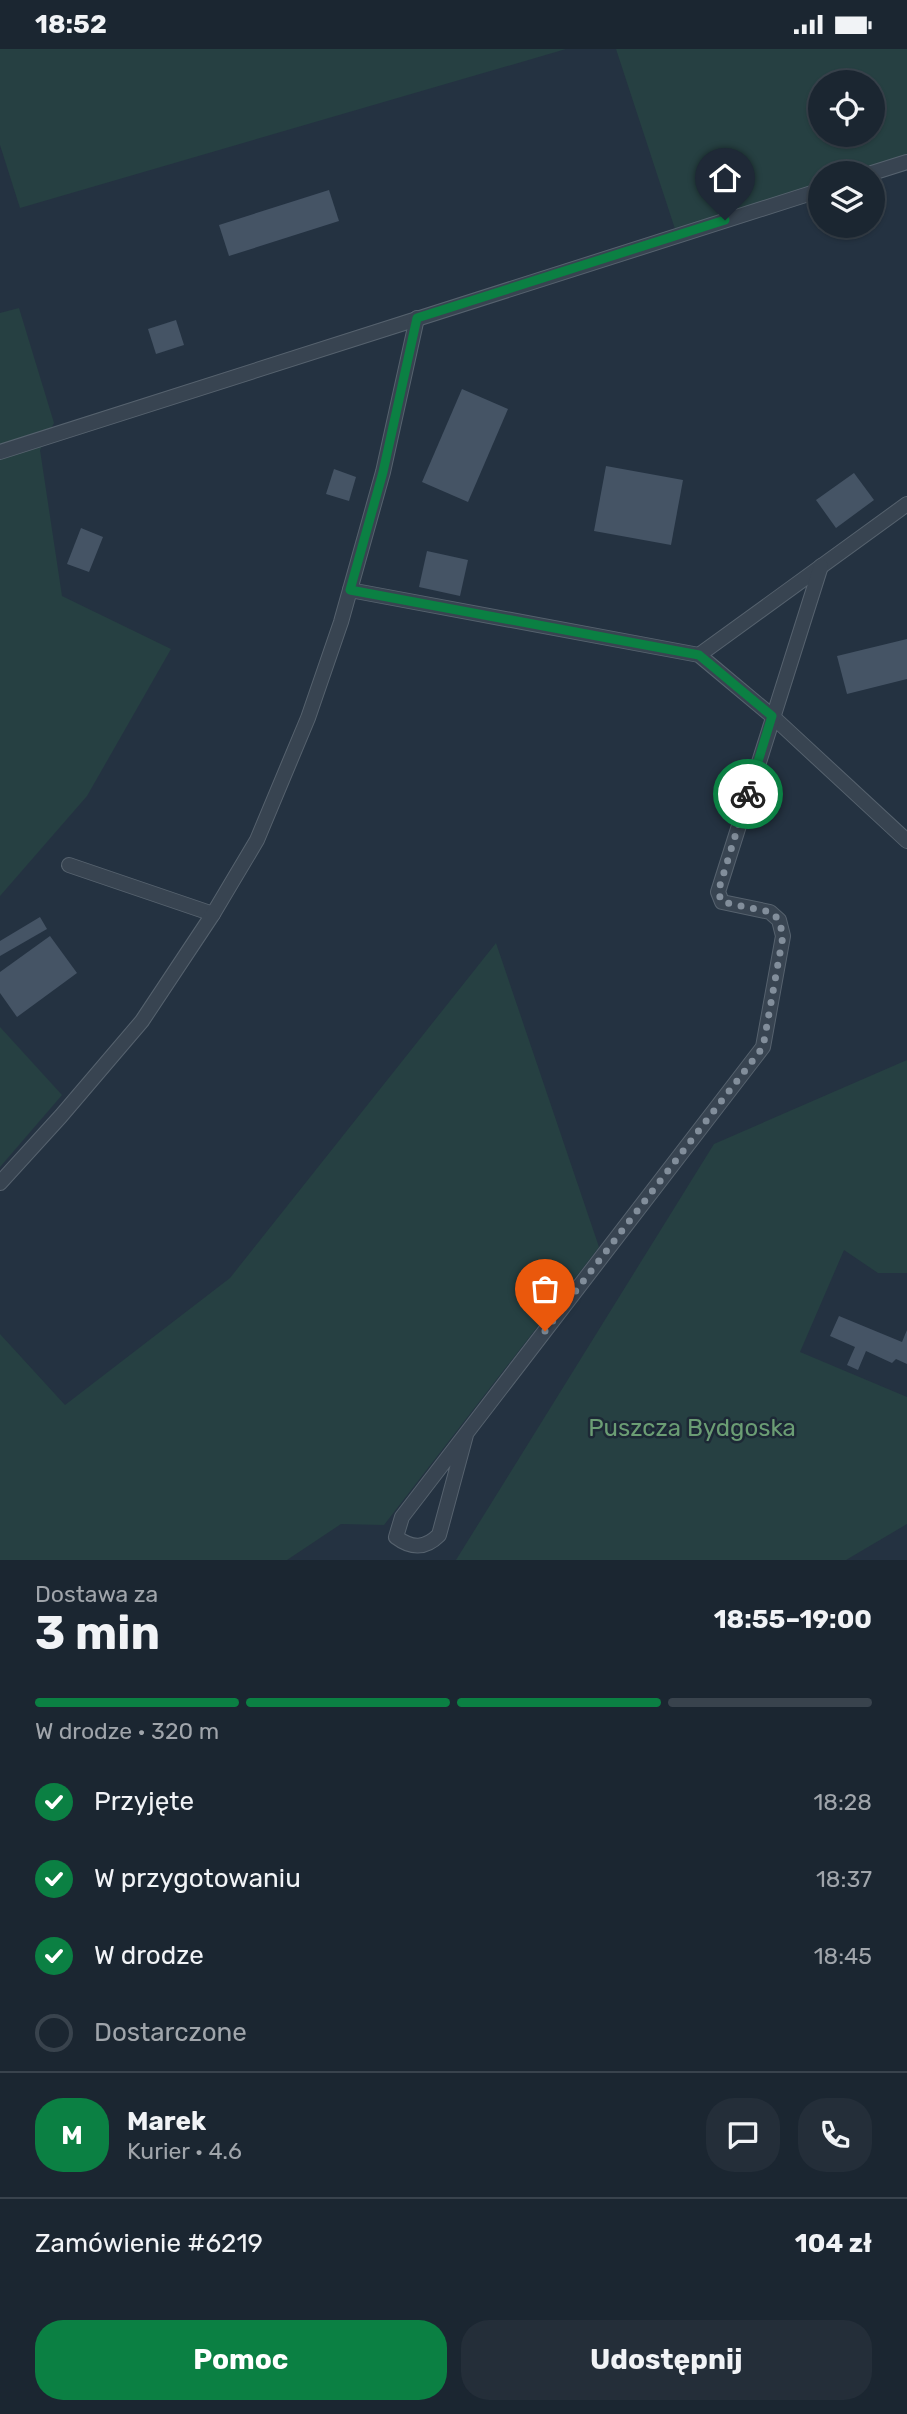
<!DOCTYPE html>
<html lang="pl">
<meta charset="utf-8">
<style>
:root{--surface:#1b2631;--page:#242e39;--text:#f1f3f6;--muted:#a0a5ab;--line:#39434d;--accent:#0b8043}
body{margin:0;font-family:Rubik,sans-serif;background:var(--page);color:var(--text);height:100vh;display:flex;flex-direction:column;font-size:26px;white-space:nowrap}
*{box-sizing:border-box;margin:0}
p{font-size:23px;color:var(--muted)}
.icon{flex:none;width:38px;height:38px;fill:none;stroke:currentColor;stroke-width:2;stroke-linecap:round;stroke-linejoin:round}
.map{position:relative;height:1511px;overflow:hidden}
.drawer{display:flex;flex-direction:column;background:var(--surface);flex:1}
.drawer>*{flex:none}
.buttons{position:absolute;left:808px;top:21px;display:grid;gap:14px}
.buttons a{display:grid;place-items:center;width:77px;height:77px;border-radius:50%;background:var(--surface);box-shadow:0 2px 5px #0004,0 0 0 2px var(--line);font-size:35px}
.pin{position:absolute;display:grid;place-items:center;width:60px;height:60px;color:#fff;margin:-72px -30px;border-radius:50% 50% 50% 0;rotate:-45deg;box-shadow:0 0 7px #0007}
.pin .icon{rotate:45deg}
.courier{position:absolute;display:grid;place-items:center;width:70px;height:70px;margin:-35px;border:5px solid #0b8043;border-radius:50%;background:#fff;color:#222;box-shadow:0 2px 9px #0007}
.head em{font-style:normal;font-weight:700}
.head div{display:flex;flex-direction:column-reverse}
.head{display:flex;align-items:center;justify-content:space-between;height:119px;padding:0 35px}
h1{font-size:46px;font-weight:700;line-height:52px}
.bar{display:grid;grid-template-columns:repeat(4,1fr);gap:10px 7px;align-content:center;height:84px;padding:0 35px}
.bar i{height:9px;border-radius:5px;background:var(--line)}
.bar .current{background:var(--accent)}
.bar p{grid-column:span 4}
.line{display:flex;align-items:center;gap:18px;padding:0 35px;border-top:2px solid var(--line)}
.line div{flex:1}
.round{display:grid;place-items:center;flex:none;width:74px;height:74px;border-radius:28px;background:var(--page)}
ol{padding:0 35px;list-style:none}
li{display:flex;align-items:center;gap:21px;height:77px}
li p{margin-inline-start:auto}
li .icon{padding:7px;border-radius:50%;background:var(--accent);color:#fff;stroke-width:4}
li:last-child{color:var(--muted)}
li i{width:38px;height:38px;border:4px solid var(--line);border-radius:50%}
.primary-button{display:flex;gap:14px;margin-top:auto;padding:14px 35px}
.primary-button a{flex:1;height:80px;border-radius:28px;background:var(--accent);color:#fff;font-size:28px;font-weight:700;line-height:80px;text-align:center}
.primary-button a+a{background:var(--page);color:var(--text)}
.status{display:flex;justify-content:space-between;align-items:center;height:49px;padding:0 35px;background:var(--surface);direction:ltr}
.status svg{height:19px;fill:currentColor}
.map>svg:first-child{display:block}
.green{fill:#264042;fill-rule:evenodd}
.building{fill:#455465}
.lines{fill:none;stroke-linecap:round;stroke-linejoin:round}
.service-casing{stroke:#56626e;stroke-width:16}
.service{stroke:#384451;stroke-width:14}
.done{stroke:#828e9b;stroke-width:7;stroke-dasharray:0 12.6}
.route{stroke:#0b8043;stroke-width:9}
.labels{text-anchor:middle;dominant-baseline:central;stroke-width:5;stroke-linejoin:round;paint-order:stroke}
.park-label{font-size:24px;fill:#6b9d74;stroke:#1d2936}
</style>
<div class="status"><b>18:52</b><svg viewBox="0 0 49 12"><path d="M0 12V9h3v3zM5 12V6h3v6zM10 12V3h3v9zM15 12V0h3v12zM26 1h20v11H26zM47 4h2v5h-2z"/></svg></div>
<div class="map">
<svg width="907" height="1511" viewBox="0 0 907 1511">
<rect width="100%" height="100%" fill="#243241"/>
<g class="green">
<path d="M0,0h566l-546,159 -20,-63z"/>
<path d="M616,0h291v113l-35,11h-51v17l-144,45zM821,33h52v53h-52z"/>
<path d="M19,259l35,115 -14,27 22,146 109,53 -84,147 -87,100v-583z"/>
<path d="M496,894l103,304 -215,278 -43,-1 -54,36h-287v-226l65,71 165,-127z"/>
<path d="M0,978l62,68 -62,72z"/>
<path d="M907,1011v213h-29l-34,-23 -44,102 107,45v127l-61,36h-390l258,-416z"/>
</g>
<g class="building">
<path d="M329,141l10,31 -110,35 -10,-31z"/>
<path d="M176,271l8,25 -28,9 -8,-25z"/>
<path d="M462,340l46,20 -40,93 -46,-20z"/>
<path d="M606,417l77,14 -12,65 -77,-14z"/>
<path d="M334,420l22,8 -7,24 -23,-7z"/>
<path d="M854,424l20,27 -38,28 -20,-28z"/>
<path d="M81,479l22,9 -14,35 -22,-8z"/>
<path d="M427,502l41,9 -8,36 -41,-9z"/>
<path d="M907,590v40l-60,15 -10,-38z"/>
<path d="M40,868l7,12 -47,27v-15z"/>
<path d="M50,887l27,37 -60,44 -17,-24v-21z"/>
<path d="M839,1267l63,26 5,-12v34l-11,-5 -4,4 -26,-12 -8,19 -11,-5 8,-18 -25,-11z"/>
</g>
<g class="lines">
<g class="service-casing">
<g id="service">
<path d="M872,124l35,-11"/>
<path d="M0,403l821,-262"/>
<path d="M350,541l349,65 73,61 135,125"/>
<path d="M699,606l208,-151"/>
<path d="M69,816l144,49"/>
<path d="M0,1134l61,-67 81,-95 71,-107 44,-74 51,-122 33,-96 42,-150 34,-154"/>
<path d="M466,1386l-27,100c-14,14 -27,14 -43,2l6,-20 361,-470 20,-111 -4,-16 -9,-8 -48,-10 -4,-10 103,-326"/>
</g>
</g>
<use href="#service" class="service"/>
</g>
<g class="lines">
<path class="done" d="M545,1282l218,-284 20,-111 -4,-16 -8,-8 -49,-10 -4,-10 30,-98"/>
<path class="route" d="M725,171l-308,98 -34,154 -33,118 349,65 73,61 -24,78"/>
</g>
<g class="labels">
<g class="park-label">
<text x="692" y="1379">Puszcza Bydgoska</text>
</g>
</g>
</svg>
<div class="buttons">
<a><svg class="icon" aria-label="locate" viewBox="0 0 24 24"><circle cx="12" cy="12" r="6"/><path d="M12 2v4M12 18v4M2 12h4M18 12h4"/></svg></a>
<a><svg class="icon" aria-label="layers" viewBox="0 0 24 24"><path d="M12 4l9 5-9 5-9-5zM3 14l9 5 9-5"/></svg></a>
</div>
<div class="pin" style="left:545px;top:1282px;background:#ea580c"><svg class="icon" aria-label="bag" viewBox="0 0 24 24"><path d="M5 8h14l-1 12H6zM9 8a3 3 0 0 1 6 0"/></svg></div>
<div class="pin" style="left:725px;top:171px;background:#1f2937"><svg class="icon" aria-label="home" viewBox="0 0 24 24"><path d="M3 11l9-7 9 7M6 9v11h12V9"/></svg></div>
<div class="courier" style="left:748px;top:745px"><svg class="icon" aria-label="bike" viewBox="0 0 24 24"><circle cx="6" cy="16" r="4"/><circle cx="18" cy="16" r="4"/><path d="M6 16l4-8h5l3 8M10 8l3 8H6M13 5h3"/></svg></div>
</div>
<section class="drawer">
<div class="head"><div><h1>3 min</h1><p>Dostawa za</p></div><em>18:55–19:00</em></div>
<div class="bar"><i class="current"></i><i class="current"></i><i class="current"></i><i></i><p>W drodze · 320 m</p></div>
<ol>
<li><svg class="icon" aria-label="check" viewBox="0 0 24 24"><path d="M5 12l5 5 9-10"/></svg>Przyjęte<p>18:28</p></li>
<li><svg class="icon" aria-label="check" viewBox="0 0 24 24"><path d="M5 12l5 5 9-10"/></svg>W przygotowaniu<p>18:37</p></li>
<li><svg class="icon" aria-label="check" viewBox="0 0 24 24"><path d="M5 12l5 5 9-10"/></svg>W drodze<p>18:45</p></li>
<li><i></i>Dostarczone</li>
</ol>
<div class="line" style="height:126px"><b class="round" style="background:var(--accent);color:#fff">M</b><div><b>Marek</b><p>Kurier · 4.6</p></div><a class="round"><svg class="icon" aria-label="chat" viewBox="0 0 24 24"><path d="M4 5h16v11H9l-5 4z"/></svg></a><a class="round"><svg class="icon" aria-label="phone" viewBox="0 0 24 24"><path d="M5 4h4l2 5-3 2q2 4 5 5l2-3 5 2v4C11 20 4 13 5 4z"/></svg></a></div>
<div class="line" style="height:91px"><div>Zamówienie #6219</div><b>104 zł</b></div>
<div class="primary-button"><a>Pomoc</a><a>Udostępnij</a></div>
</section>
